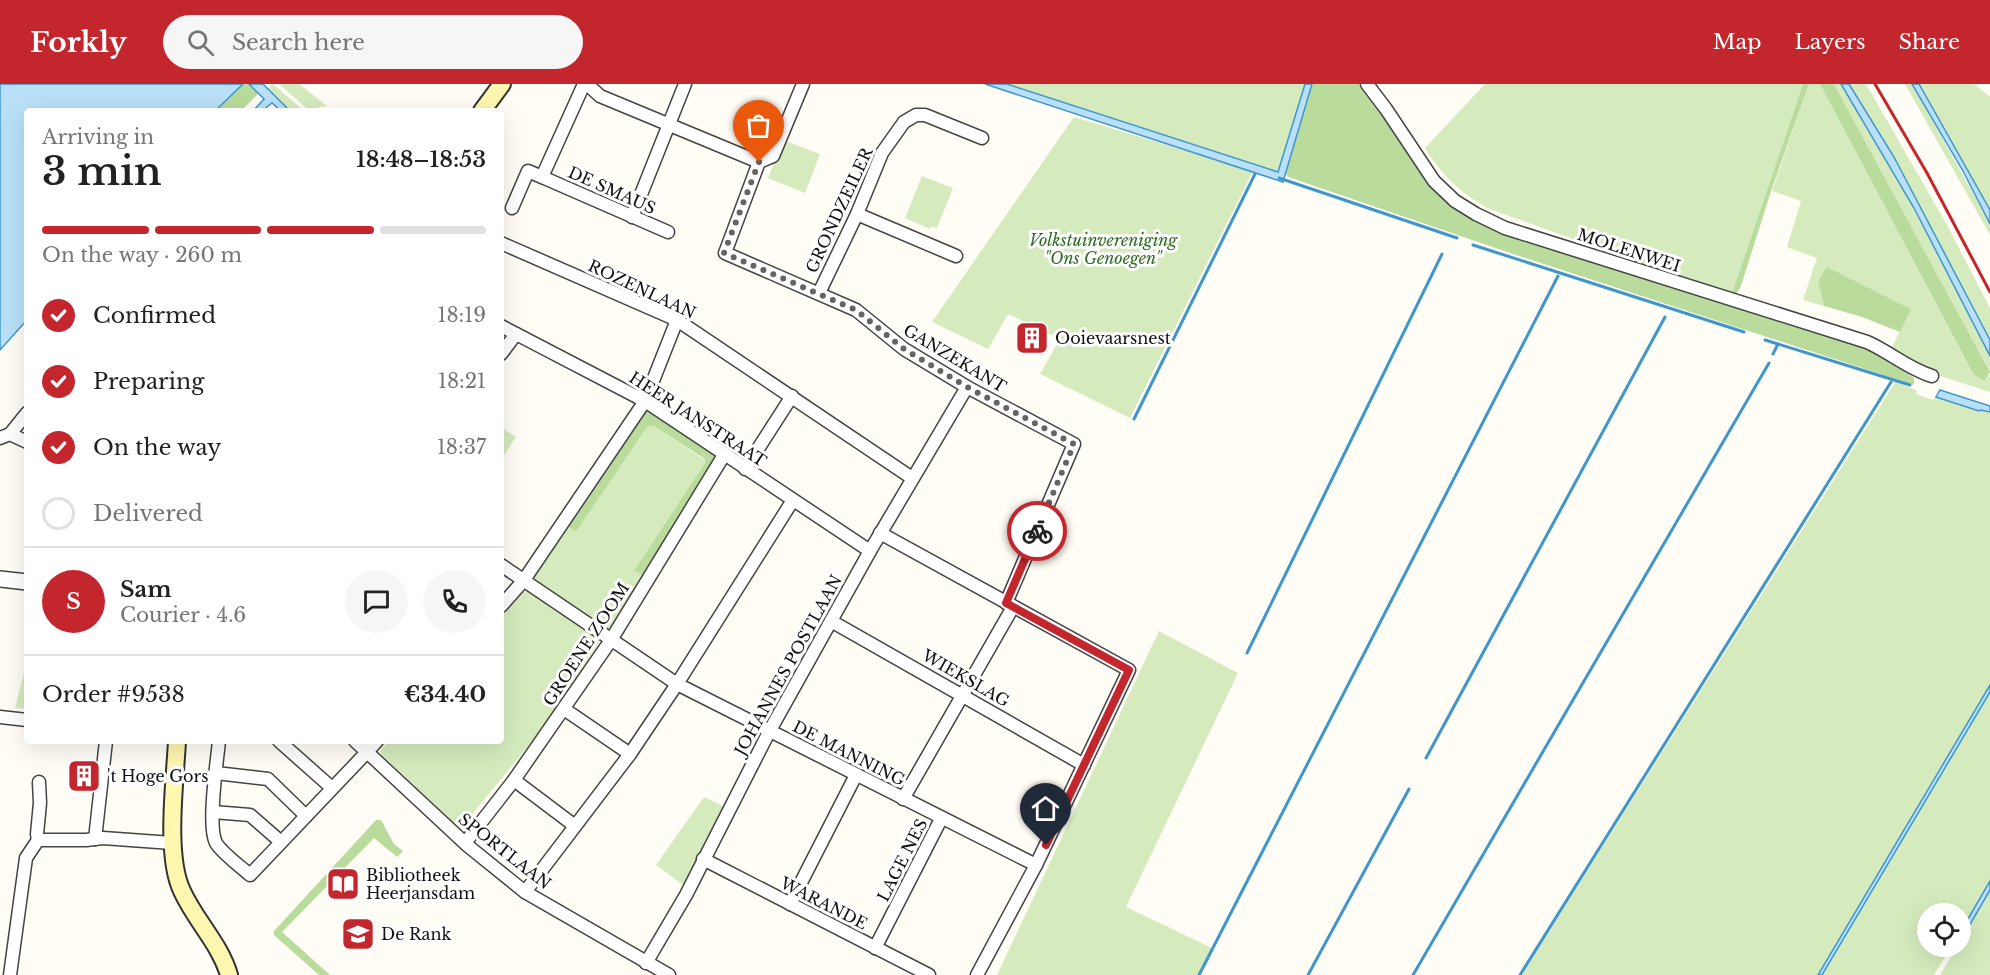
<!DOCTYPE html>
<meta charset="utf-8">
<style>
:root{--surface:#fff;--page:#f6f6f6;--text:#222;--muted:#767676;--line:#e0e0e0;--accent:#c4262e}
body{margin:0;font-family:"Libre Baskerville",serif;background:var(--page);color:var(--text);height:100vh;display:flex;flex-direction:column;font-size:22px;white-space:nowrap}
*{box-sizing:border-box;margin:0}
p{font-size:20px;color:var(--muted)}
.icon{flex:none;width:33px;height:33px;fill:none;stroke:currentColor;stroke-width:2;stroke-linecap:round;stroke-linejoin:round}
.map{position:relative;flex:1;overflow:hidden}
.side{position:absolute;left:24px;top:24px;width:480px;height:636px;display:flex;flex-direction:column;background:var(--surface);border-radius:6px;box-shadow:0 6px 24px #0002}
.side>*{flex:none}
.controls{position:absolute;left:1917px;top:819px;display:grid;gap:12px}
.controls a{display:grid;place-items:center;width:54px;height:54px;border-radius:50%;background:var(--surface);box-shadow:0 6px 24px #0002;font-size:30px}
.pin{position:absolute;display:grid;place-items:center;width:51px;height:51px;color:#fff;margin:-62px -26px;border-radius:50% 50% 50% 0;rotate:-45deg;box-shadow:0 0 6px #0007}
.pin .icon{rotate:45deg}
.courier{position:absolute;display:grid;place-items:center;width:60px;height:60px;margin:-30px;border:4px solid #c4262e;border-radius:50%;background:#fff;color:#222;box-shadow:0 2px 8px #0007}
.overview em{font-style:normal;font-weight:600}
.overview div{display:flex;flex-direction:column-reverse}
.overview{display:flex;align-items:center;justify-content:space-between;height:102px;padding:0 18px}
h1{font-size:39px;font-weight:600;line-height:45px}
.bar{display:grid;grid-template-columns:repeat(4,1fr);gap:9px 6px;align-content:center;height:72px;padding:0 18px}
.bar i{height:8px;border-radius:4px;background:var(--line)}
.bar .on{background:var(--accent)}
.bar p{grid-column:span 4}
.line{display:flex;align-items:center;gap:15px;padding:0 18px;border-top:2px solid var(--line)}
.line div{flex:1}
.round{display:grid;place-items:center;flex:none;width:63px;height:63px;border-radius:32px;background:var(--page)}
ol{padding:0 18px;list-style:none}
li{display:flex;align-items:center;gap:18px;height:66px}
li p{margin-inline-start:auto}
li .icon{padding:6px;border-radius:50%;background:var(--accent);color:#fff;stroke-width:4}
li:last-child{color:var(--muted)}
li i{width:33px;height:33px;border:3px solid var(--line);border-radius:50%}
header{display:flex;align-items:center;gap:36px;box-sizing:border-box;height:84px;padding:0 30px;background:var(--accent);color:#fff}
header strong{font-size:28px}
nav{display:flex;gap:33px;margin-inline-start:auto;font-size:21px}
.search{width:420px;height:54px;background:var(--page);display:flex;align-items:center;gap:15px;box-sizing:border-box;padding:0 21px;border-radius:33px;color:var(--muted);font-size:22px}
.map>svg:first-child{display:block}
.green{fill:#d5ebbd}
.forest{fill:#b9dc9c}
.water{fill:#b9e0f7;stroke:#3f96cf;stroke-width:1.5}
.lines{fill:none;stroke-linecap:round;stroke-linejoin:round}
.stream{stroke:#3f96cf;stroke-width:3}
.minor-casing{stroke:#444;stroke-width:15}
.tertiary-casing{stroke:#444;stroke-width:18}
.secondary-casing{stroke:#333;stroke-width:20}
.minor{stroke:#fff;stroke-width:12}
.tertiary{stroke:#fff;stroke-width:15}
.secondary{stroke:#fff6b0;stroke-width:16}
.rail{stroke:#c4262e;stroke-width:3}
.done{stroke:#646461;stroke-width:6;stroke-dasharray:0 10.8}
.route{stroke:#c4262e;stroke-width:8}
.labels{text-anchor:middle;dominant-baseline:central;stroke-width:6;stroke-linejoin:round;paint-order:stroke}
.street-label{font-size:16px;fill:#111;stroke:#fff}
.park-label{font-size:16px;font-style:italic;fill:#2f6b1f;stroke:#fff}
.poi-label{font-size:16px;fill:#111;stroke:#fff;text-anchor:start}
</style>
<header>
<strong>Forkly</strong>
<div class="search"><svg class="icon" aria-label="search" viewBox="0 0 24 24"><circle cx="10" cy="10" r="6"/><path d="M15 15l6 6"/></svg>Search here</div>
<nav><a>Map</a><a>Layers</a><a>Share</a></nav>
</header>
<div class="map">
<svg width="1990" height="891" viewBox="0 0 1990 891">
<rect width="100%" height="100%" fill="#fffdf5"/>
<g class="green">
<path d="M273,0l31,27h-14l-23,-22z"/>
<path d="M279,0h20l28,22 -8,1v4h-9z"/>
<path d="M1007,0h298l-27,88z"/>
<path d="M1485,0h318l-72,212 -244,-88c-28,-17 -44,-31 -62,-60z"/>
<path d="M1809,0h11l152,289 12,7 6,-6v18l-65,-21 -34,-22 20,-40 -84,-41 -9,13 6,25 -21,-6 14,-42 -30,-11 14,-46 -29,-10z"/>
<path d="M1834,0h7l73,124 76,148v16z"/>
<path d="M1849,0h17l81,141 43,83v32l-96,-183z"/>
<path d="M1905,0h7l71,127 7,13v11z"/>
<path d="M1919,0h55l16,13v113z"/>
<path d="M1074,33l179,54 -123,247 -90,-44 20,-35 -52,-25 -20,35 -56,-27z"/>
<path d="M783,56l37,14 -15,39 -37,-15z"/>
<path d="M922,92l31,12 -16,40 -6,-2 -1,3 -25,-11z"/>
<path d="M1896,297l21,10 -1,3 17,6 3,-3 43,14 2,-1 9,2v273l-172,290h-296z"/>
<path d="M654,342l51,34v3l-70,108 11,5 -36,56 -75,-51v-7l32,-48 9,6 71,-105z"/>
<path d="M501,343l15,10 -15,23z"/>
<path d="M528,507l71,46v6l-56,85 -83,101 -79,-75v-5l8,-8h112v-125l22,-24z"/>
<path d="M1159,547l79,42 -112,234 88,42 -13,26h-204z"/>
<path d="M27,577v48l-12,-1z"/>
<path d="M1990,608v189l-29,50 -1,-17h-32v32l23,1 -17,28h-112z"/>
<path d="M704,713l21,10 -39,80 -30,-22z"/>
<path d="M1990,806v85h-50l17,-28 3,-1 1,-6z"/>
</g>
<g class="forest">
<path d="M243,0h7l9,9 -18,18h-26z"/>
<path d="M1312,0h47l14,14 54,81 48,41 402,130 37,28v7l-401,-131 -225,-77 -3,-5z"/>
<path d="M1803,0h6l-38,107 -30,95 -6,10h-4z"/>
<path d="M1820,0h14l156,288 -6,9 -11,-7z"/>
<path d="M1827,183l84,42 -11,23 -38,-15 -38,-11 -6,-25z"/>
<path d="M649,327l69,46 -72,119 -12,-5 71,-108v-4l-51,-33 -7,1 -71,105 -9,-6 75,-113z"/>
<path d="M376,736h5l13,24 9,7 -6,6 -23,-19 -92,94 48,43h-11l-45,-40v-4z"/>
</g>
<g class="water">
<path d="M0,0h243l-28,27h-188v209l-27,30z"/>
<path d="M249,0h14l27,27h-9l-9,-8 -10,8h-9l11,-12z"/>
<path d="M985,0h22l271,88 27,-88h7l-29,98z"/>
<path d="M1841,0h8l45,73 96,183v16l-76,-148z"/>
<path d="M1912,0h7l71,126v14l-27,-53z"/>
<path d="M1940,306l50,16v6l-9,-2 -2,1 -43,-14z"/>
<path d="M1990,601v7l-168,283h-4z"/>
<path d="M1990,797v9l-29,50v-9z"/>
</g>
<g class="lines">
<g class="stream">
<path d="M1279,94l178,60"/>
<path d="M1473,161l271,87"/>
<path d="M1765,256l145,45"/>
<path d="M1773,270l5,-10"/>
<path d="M1134,335l121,-245"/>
<path d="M1247,569l195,-399"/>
<path d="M1426,674l239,-441"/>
<path d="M1199,891l359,-699"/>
<path d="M1308,891l101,-186"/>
<path d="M1413,891l356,-612"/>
<path d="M1520,891l371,-593"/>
</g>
<g class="minor-casing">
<g id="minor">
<path d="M587,0l13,12 159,66"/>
<path d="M1367,0l19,25 48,72 21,20 21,13 29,14 362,114c23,10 41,27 65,34"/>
<path d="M759,78l-34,91 131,57 48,39 63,38 107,57 -68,159"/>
<path d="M759,78l14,-6 30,-72"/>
<path d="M542,93l126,55"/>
<path d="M512,124l16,-37 14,6 42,-93"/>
<path d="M857,130l99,42"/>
<path d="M632,133l53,-133"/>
<path d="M501,159l176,77 235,158"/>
<path d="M819,209l38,-79 25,-61 22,-31 12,-7h9l57,23"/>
<path d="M501,242l144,75 225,150"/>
<path d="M501,270l15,-20"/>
<path d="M10,350l17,8"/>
<path d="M0,354l10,-4 17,-21"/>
<path d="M745,385l47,-73"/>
<path d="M880,449l249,137 -93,195 -59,110"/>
<path d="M501,481l176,119 359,181"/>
<path d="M501,522l23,-26 121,-179 32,-81"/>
<path d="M831,537l253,144"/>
<path d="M564,625l66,45"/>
<path d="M0,633l27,3"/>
<path d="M219,657c-2,21 -12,85 -3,102 6,10 25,24 34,32l117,-123 -12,-11"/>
<path d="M279,657l53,47"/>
<path d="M377,657l-10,11 101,94 57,46 144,83"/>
<path d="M216,689l52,6 38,37"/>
<path d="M514,696l61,46"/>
<path d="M903,715l110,-192"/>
<path d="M213,728l37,3 31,27"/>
<path d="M95,755l11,-98"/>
<path d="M38,756l-1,-6 3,-31 -1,-21"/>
<path d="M465,759l49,-63 97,-140 113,-185"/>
<path d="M703,775l226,116"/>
<path d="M525,808l105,-138 47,-70 116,-184"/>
<path d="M790,820l66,-129"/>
<path d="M875,864l66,-129"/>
<path d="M646,879l40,-68 83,-163 101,-181 97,-164"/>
<path d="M10,891l16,-117 12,-18h48l17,-2 69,5"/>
</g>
</g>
<g class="tertiary-casing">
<path id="tertiary" d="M0,495l27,3"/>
</g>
<g class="secondary-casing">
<g id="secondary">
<path d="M482,27l20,-27"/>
<path d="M177,657c-2,40 -12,115 5,150 13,29 38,53 47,84"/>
</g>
</g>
<use href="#minor" class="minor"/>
<use href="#tertiary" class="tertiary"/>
<use href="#secondary" class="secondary"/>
<path class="rail" d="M1875,0l52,89 63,119"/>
</g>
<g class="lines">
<path class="done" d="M759,78l-35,91 132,57 48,39 63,38 107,57 -37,87"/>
<path class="route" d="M1037,447l-31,72 123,67 -83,175"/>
</g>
<defs>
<g id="building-square" transform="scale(1.725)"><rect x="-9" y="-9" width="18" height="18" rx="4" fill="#c4262e" stroke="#fff"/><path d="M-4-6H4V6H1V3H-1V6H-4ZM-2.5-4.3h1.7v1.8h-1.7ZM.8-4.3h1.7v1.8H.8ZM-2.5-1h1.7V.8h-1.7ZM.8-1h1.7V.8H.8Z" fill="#fff"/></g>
<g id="library-square" transform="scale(1.725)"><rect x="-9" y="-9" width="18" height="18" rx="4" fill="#c4262e" stroke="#fff"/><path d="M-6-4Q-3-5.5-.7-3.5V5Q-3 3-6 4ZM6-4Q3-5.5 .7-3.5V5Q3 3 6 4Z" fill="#fff"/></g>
<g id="school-square" transform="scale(1.725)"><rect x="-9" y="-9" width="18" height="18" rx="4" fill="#c4262e" stroke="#fff"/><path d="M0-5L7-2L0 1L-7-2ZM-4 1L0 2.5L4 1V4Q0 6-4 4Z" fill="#fff"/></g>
</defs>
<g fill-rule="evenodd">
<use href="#building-square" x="1032" y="254"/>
<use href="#building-square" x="84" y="692"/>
<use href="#library-square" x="343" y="800"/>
<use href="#school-square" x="358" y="850"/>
</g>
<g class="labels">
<g class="street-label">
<text transform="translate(612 106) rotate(24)">DE SMAUS</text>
<text transform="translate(839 126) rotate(-65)">GRONDZEILER</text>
<text transform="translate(1629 166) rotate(18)">MOLENWEI</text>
<text transform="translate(642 205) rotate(25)">ROZENLAAN</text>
<text transform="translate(955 274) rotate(31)">GANZEKANT</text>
<text transform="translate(698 335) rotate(33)">HEER JANSTRAAT</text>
<text transform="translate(586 560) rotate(-57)">GROENE ZOOM</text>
<text transform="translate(788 581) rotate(-61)">JOHANNES POSTLAAN</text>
<text transform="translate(966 594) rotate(30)">WIEKSLAG</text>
<text transform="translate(849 669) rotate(27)">DE MANNING</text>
<text transform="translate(505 767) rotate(38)">SPORTLAAN</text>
<text transform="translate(902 776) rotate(-63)">LAGE NES</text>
<text transform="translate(824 819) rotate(27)">WARANDE</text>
</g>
<g class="park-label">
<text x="1103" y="156">Volkstuinvereniging<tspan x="1103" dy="18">"Ons Genoegen"</tspan></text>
</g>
<g class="poi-label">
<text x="1055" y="254">Ooievaarsnest</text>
<text x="107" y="692">'t Hoge Gors</text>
<text x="366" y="791">Bibliotheek<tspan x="366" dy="18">Heerjansdam</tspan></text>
<text x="381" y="850">De Rank</text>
</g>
</g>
</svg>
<div class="controls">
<a><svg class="icon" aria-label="locate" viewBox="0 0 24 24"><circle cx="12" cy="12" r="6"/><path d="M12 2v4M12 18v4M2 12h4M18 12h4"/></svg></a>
</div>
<div class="pin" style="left:759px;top:78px;background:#ea580c"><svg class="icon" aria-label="bag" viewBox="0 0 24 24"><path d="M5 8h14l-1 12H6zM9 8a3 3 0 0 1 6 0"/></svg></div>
<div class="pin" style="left:1046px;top:761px;background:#1f2937"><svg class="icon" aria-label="home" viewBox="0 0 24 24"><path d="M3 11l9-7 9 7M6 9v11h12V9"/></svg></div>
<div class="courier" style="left:1037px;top:447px"><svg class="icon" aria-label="bike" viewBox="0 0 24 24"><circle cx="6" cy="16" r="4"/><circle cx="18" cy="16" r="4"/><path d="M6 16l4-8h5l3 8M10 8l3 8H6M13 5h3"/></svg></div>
<section class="side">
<div class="overview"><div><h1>3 min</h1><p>Arriving in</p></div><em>18:48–18:53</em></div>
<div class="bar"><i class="on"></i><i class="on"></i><i class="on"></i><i></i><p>On the way · 260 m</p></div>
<ol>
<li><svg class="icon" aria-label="check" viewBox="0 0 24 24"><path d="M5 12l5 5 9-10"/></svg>Confirmed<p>18:19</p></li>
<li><svg class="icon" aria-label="check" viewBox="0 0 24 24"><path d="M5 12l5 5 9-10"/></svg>Preparing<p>18:21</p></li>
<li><svg class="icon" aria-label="check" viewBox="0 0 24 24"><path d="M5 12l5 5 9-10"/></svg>On the way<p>18:37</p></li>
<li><i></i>Delivered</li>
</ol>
<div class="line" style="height:108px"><b class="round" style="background:var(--accent);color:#fff">S</b><div><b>Sam</b><p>Courier · 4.6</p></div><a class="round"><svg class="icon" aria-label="chat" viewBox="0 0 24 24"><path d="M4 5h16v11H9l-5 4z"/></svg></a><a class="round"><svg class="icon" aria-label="phone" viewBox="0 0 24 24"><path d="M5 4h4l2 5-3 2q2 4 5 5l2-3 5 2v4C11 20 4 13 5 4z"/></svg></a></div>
<div class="line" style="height:78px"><div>Order #9538</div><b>€34.40</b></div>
</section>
</div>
